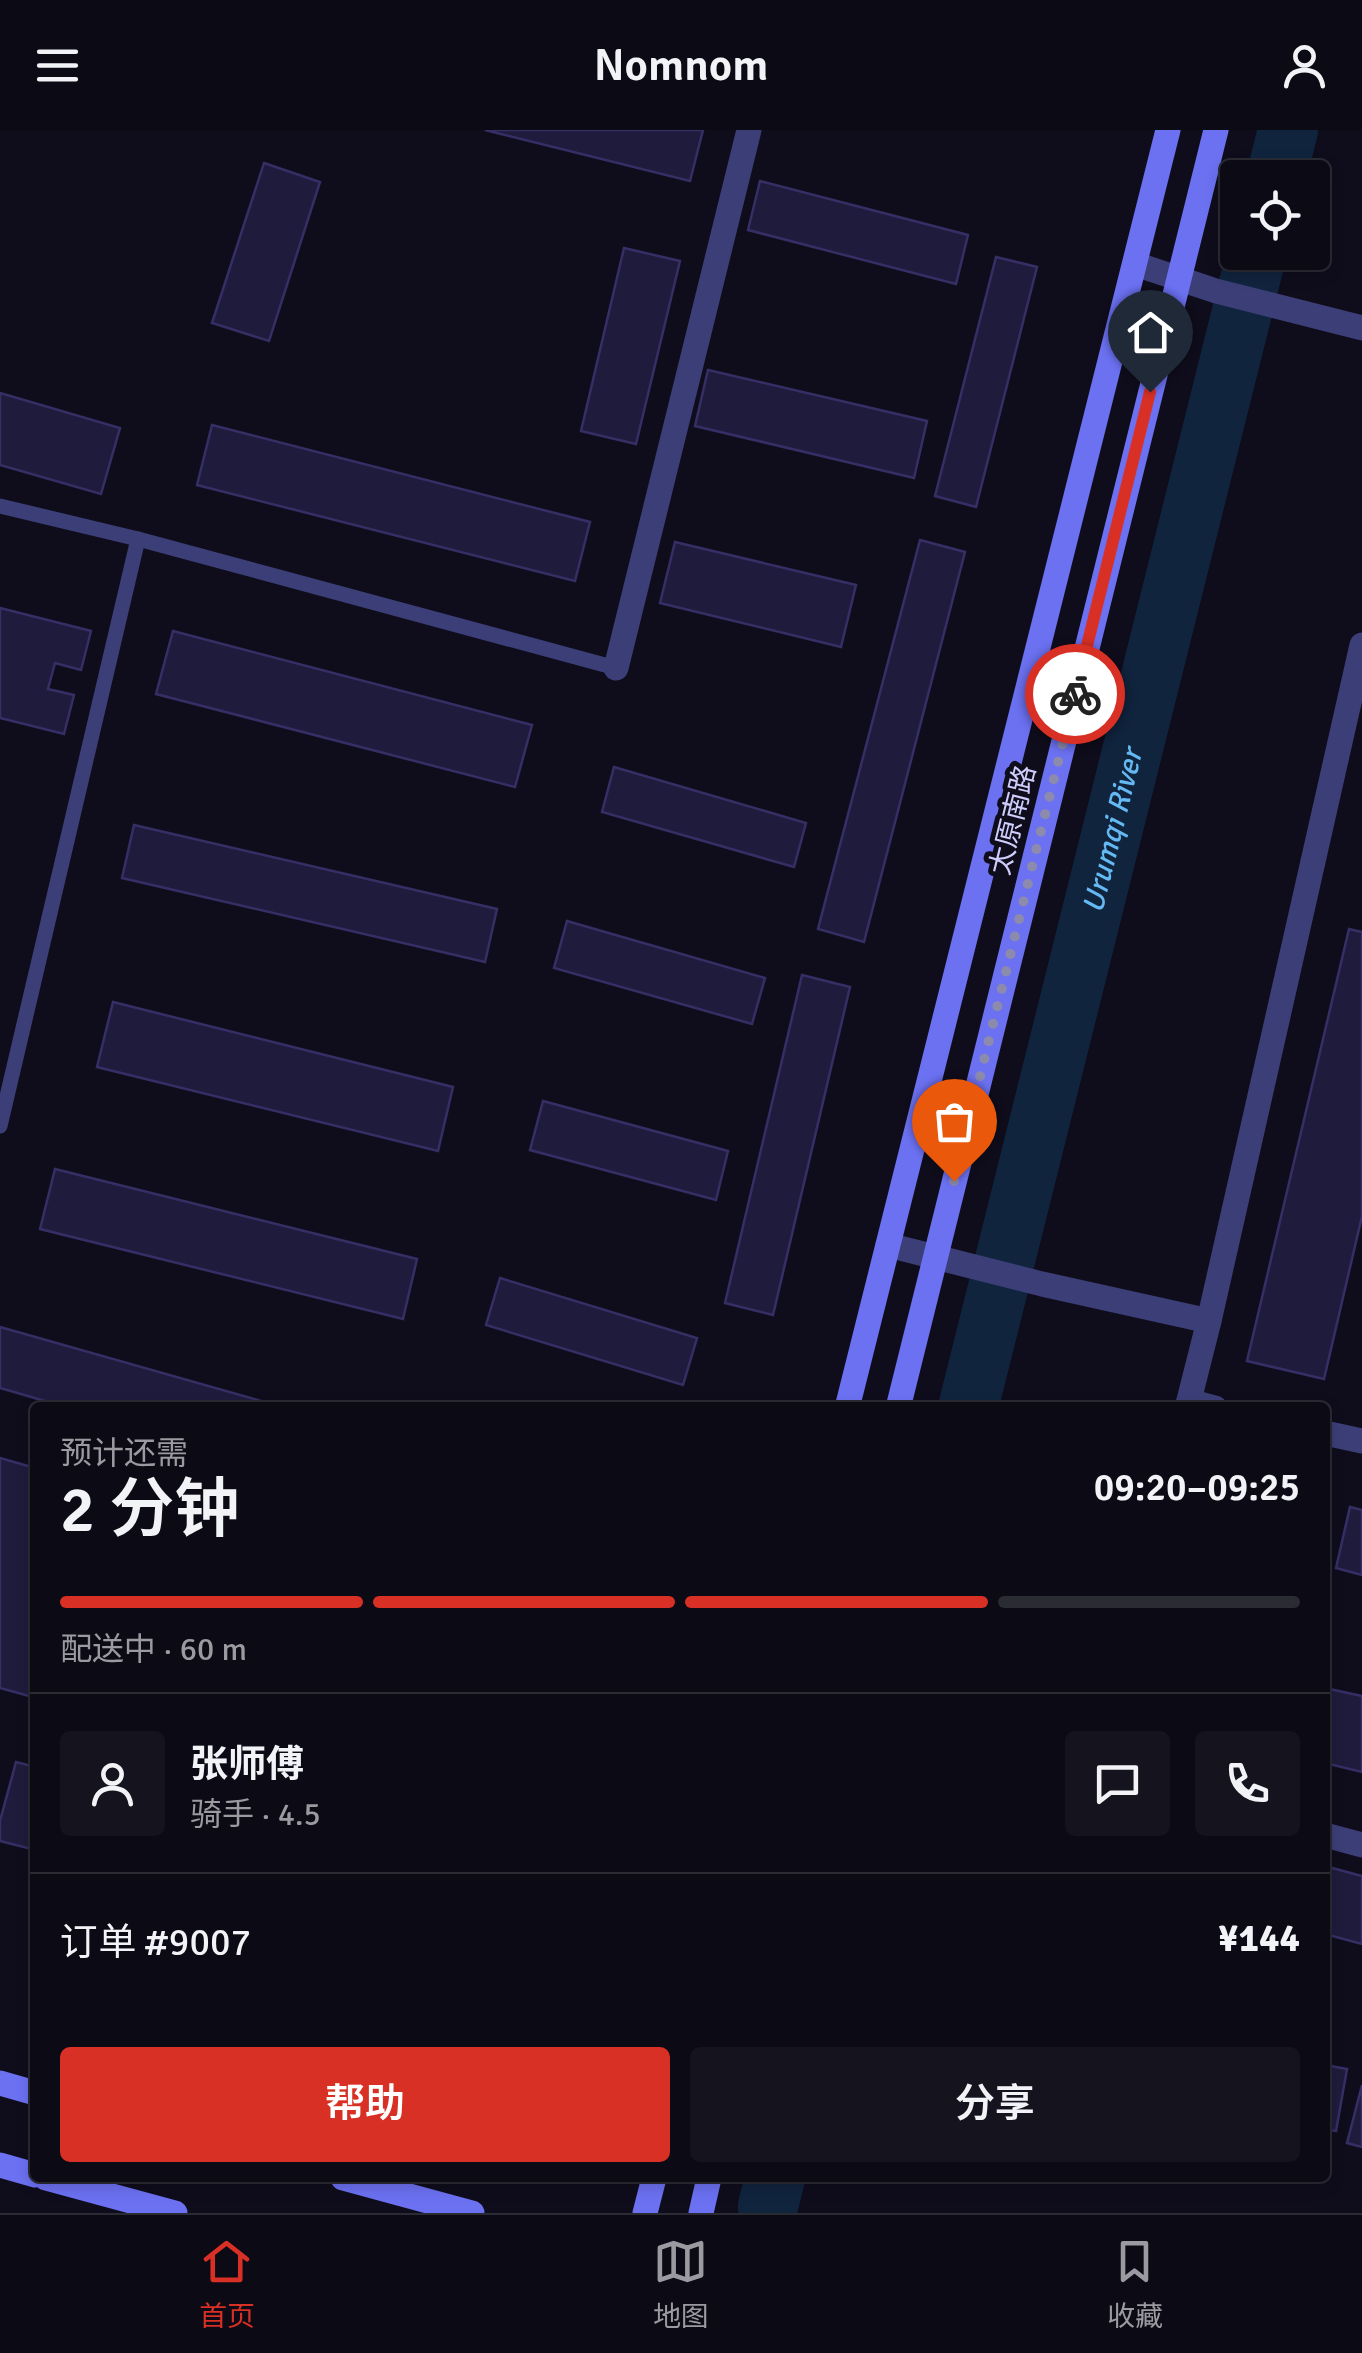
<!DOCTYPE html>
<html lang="zh">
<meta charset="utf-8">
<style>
:root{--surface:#0b0a15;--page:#14131e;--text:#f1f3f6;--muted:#9a9aa0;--line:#2b2b34;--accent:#d93025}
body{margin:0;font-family:Signika,"Noto Sans SC",sans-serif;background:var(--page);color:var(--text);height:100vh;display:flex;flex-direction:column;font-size:38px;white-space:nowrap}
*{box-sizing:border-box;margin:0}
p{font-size:32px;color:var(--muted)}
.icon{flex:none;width:55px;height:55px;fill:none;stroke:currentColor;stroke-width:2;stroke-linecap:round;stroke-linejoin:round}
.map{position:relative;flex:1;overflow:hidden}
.panel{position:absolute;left:30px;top:1272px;width:1300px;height:780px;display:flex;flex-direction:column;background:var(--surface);border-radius:10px;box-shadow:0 5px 15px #0003,0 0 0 2px var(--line)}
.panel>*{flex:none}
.buttons{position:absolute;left:1220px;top:30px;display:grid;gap:20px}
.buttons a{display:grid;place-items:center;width:110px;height:110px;border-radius:10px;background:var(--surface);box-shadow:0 5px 15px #0003,0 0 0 2px var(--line);font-size:50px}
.pin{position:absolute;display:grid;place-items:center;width:85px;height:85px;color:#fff;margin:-102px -42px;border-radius:50% 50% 50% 0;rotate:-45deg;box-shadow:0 0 10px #0007}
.pin .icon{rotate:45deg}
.courier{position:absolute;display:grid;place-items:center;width:100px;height:100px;margin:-50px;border:8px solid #d93025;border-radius:50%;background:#fff;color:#222;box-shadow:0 2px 12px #0007}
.summary em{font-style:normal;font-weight:600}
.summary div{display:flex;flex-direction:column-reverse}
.summary{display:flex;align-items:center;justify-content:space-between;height:170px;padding:0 30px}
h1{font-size:65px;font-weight:600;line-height:75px}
.bar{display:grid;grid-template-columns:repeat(4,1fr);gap:15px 10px;align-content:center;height:120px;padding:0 30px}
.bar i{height:12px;border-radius:8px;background:var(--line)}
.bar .selected{background:var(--accent)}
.bar p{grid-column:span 4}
.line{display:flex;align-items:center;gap:25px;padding:0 30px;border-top:2px solid var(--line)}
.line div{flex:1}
.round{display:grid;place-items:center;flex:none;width:105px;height:105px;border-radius:10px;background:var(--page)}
.primary-button{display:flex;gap:20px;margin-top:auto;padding:20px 30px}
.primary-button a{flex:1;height:115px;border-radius:10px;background:var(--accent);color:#fff;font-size:40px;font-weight:600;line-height:115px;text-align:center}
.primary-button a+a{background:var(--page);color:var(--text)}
header{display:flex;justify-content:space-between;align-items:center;height:130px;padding:0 30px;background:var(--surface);font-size:45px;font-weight:600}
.tabs{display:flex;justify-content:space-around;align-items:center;height:140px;border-top:2px solid var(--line);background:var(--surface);font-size:28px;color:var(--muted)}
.tabs a{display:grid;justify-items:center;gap:5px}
.tabs .selected{color:var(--accent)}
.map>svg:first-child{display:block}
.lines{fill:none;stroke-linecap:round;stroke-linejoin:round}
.river{stroke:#10243e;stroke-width:60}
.building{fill:#1f1b3c;stroke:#362f65;stroke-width:2.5}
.lane{stroke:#3c3e77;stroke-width:15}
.street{stroke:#3c3e77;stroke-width:25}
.secondary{stroke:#6c71f2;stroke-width:25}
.done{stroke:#8c8aad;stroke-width:10;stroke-dasharray:0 18}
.route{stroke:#d93025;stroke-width:12}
.labels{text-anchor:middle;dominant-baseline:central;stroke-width:10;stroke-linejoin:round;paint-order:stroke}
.street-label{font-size:28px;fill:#cfcdfb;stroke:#0f0d1c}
.water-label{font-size:30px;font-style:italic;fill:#64b9f2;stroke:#0f0d1c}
</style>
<header><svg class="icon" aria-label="menu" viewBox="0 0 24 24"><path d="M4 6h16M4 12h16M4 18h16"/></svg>Nomnom<svg class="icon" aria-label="person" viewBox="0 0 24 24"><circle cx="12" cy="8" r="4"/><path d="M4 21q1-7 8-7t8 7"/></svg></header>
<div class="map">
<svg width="1362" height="2083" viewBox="0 0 1362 2083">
<rect width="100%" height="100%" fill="#0f0d1c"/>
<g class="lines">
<g class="river">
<path d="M1276,48l12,-48"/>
<path id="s1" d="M968,1278l289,-1156"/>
<path d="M768,2076l7,-28"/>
</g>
</g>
<g class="building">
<path d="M485,0h218l-13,51z"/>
<path d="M264,33l56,19 -51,159 -57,-18z"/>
<path d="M760,51l208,54 -12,49 -208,-54z"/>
<path d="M624,118l56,13 -44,183 -55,-13z"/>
<path d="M996,127l41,10 -61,240 -41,-11z"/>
<path d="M708,240l219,51 -13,57 -219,-52z"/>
<path d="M0,263l120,35 -19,66 -101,-29z"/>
<path d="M212,295l378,97 -15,59 -378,-96z"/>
<path d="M920,410l45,12 -101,390 -46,-13z"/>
<path d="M675,412l181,43 -15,62 -181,-44z"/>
<path d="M0,478l91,23 -10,39 -26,-7 -7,26 26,6 -10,39 -64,-16z"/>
<path d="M173,501l359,94 -17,62 -359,-93z"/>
<path d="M614,637l192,56 -12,44 -192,-55z"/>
<path d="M134,695l363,84 -12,53 -363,-84z"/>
<path d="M567,791l198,57 -13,46 -198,-56z"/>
<path d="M1349,799l13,3v284l-38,163 -77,-18z"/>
<path d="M802,845l48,12 -77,328 -48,-12z"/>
<path d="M113,872l340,85 -15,64 -341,-84z"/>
<path d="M543,971l185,50 -12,49 -186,-50z"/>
<path d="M55,1039l362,90 -14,60 -363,-90z"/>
<path d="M500,1148l197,60 -14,47 -197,-60z"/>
<path d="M0,1197l286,81h-217l-69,-20z"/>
<path d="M0,1328l35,10v207l-6,21 -29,-8z"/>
<path d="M1350,1377l12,3v65l-26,-7z"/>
<path d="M1325,1558l37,8v76l-37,-9z"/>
<path d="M16,1632l19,5v83l-35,-9v-20z"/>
<path d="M1325,1736l37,10v68l-37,-10z"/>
<path d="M1325,1935l22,4 -11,62 -11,-2z"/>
<path d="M1362,1955v62l-15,-4z"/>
</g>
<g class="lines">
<g class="lane">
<path d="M0,376l138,33 478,129"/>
<path d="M0,996l138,-587"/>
</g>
<g class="street">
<path d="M1135,134l81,27 146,37"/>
<path d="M616,538l133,-538"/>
<path d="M888,1115l154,39 167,37 153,-676"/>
<path d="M1189,1271l26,7"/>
<path d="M1187,1278l22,-87"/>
<path d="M1325,1303l37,8"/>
<path d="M1325,1705l37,10"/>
</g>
<g class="secondary">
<path d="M847,1278l321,-1278"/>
<path d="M898,1278l318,-1278"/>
<path d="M0,1953l35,10"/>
<path d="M0,2035l35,10"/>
<path d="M46,2048l129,35"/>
<path d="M343,2048l129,35"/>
<path d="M645,2083l9,-35"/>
<path d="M701,2083l8,-35"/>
</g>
</g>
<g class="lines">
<path class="done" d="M954,1051l121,-487"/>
<path class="route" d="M1075,564l75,-302"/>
</g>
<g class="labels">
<g class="street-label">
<text transform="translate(1013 690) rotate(-76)">太原南路</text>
</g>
<g class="water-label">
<text stroke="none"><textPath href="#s1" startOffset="595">Urumqi River</textPath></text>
</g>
</g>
</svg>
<div class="buttons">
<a><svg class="icon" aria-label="locate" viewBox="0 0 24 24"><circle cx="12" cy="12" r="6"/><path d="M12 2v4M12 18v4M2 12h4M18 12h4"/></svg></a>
</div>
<div class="pin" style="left:954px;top:1051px;background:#ea580c"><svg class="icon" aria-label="bag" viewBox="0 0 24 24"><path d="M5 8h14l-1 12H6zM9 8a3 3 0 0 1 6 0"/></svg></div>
<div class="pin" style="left:1150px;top:262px;background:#1f2937"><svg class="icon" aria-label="home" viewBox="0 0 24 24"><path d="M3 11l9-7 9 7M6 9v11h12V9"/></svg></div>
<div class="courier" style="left:1075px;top:564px"><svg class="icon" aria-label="bike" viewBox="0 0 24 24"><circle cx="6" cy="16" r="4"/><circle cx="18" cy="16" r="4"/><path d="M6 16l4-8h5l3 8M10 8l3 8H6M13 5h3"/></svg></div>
<section class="panel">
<div class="summary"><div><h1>2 分钟</h1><p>预计还需</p></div><em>09:20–09:25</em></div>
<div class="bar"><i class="selected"></i><i class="selected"></i><i class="selected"></i><i></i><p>配送中 · 60 m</p></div>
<div class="line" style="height:180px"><a class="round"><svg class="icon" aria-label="person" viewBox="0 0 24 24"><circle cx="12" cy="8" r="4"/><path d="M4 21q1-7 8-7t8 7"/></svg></a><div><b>张师傅</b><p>骑手 · 4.5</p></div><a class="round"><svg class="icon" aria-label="chat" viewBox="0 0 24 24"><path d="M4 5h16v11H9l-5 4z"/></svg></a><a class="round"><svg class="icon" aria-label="phone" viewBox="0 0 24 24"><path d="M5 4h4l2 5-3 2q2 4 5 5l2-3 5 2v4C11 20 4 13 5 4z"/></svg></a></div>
<div class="line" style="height:130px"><div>订单 #9007</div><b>¥144</b></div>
<div class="primary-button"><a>帮助</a><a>分享</a></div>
</section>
</div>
<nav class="tabs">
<a class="selected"><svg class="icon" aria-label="home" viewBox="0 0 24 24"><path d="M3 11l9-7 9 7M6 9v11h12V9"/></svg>首页</a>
<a><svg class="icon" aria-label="map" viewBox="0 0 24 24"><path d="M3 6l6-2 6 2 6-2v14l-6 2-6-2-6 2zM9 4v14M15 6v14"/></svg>地图</a>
<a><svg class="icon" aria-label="saved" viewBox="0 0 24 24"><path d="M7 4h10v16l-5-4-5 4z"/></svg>收藏</a>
</nav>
